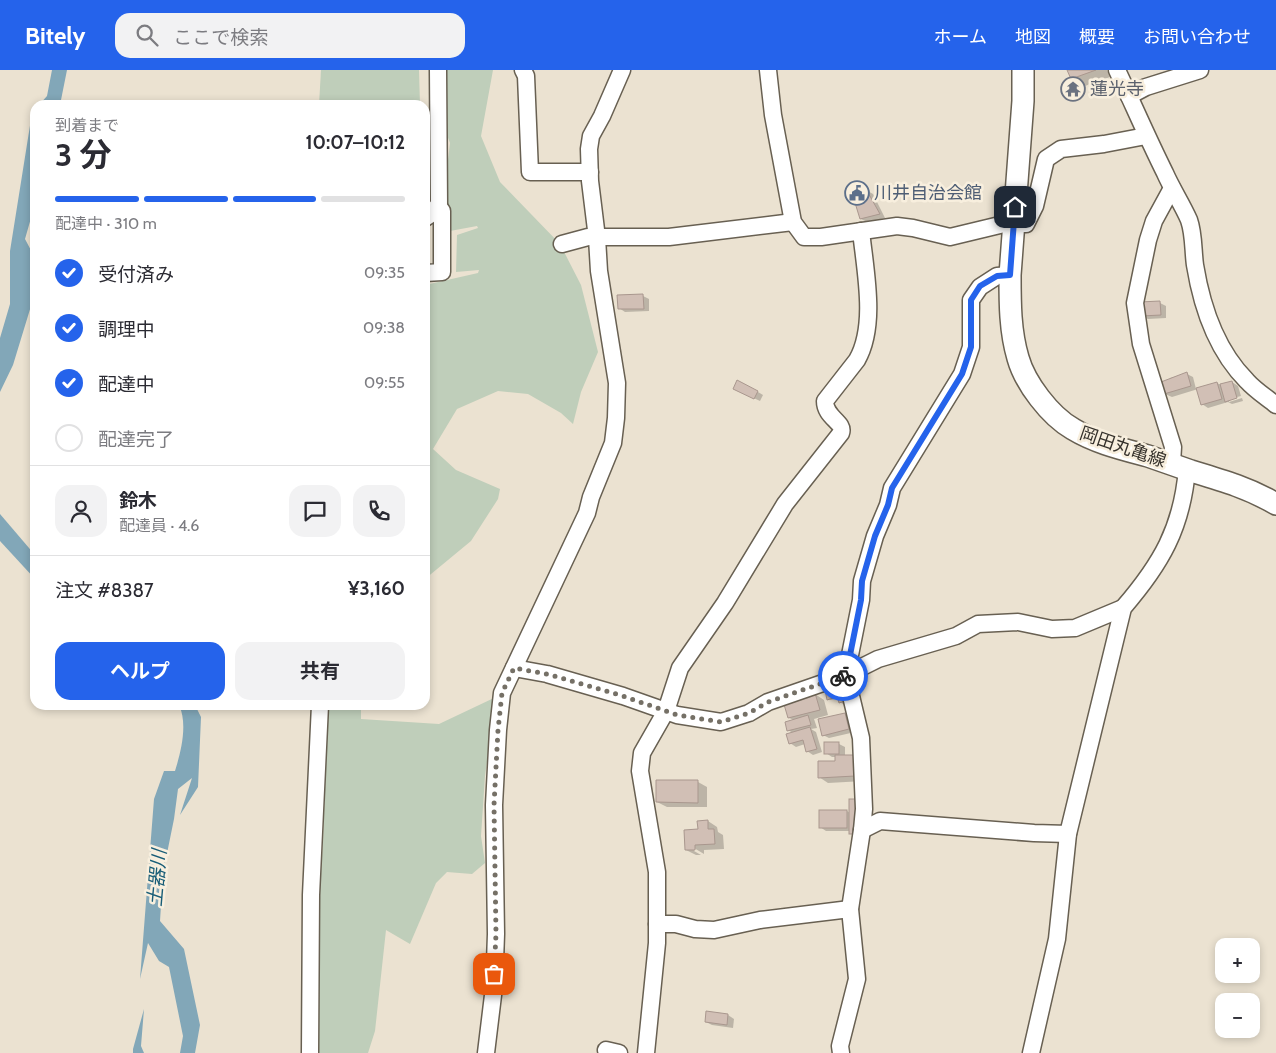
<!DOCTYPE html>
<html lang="ja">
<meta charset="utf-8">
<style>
:root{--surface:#fff;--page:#f2f2f3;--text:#2b2b33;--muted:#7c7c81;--line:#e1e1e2;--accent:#2563eb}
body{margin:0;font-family:Cabin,"Noto Sans JP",sans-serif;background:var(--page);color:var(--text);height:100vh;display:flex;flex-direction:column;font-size:19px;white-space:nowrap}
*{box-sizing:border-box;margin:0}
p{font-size:16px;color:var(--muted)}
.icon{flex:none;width:28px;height:28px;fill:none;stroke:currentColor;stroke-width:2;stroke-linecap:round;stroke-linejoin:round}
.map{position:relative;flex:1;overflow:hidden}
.panel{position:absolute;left:30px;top:30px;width:400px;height:610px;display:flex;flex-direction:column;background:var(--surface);border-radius:15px;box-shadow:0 2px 8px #0003}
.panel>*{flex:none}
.controls{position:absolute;left:1215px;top:868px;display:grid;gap:10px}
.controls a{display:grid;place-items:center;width:45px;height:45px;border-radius:10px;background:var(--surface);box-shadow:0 2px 8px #0003;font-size:25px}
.pin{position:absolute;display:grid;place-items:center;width:42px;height:42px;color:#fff;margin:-21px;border-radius:10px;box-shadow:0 2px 8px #0006}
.courier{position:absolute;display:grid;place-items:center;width:50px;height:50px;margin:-25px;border:4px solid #2563eb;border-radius:50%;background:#fff;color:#222;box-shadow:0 1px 6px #0007}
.overview em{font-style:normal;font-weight:700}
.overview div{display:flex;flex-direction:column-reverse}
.overview{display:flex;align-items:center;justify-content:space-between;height:85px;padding:0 25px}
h1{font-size:32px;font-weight:700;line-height:38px}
.bar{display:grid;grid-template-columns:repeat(4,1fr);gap:8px 5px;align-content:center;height:60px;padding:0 25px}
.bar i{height:6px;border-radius:4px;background:var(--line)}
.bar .current{background:var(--accent)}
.bar p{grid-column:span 4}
.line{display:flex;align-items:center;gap:12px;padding:0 25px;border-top:1px solid var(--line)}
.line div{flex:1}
.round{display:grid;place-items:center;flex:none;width:52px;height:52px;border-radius:15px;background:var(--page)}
ol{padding:0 25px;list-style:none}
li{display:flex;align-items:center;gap:15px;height:55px}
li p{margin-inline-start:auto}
li .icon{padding:5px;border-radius:50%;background:var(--accent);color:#fff;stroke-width:4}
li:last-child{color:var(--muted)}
li i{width:28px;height:28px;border:2px solid var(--line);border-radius:50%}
.button{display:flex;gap:10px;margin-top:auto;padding:10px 25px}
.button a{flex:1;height:58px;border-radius:15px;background:var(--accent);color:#fff;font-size:20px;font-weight:700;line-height:58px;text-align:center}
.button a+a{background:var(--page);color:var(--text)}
header{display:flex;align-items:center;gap:30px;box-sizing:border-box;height:70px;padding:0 25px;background:var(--accent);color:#fff}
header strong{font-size:24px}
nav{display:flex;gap:28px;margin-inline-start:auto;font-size:18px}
.search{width:350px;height:45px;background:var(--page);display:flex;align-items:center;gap:12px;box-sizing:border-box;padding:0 18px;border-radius:15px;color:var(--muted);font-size:19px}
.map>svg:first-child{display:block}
.green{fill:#bfceba}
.water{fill:#82a7b8}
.shadow{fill:#0003}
.building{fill:#d1bfb5;stroke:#a9978e}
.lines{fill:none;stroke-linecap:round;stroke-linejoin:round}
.minor-casing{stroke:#686052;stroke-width:19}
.major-casing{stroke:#686052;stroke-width:24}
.minor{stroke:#fff;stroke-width:16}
.major{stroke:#fff;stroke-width:21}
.done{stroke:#757066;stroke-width:5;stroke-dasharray:0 9}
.route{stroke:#2563eb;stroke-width:6}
.labels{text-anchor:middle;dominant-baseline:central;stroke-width:5;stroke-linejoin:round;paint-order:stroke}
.worship-label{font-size:18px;fill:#5b616d;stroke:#f8efde;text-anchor:start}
.service-label{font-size:18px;fill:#4e5e75;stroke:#f8efde;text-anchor:start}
.street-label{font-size:18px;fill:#36322c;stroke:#f8efde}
.water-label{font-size:19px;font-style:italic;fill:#185d77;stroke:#f8efde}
</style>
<header>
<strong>Bitely</strong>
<div class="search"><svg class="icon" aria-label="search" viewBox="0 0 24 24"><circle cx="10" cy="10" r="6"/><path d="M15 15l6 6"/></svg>ここで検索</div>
<nav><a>ホーム</a><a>地図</a><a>概要</a><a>お問い合わせ</a></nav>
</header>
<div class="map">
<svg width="1276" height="983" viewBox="0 0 1276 983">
<rect width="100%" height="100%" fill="#ebe2d1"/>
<g class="green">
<path d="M321,0h98l1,35h-101z"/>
<path d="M447,0h46l-12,66 19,46 60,62 21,41 17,67 -17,40 -8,32 -12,-11 -33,-19 -30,-3 -41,18 -24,40 23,21 44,19 -2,10 -27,42 -46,38v-294l53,-12 1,-3 -23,2 1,-37 21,-7 -1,-2 -27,5 -6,-25 -1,-19 4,-19 3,-25 -5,-13z"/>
<path d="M496,627l-11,79 -4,60 4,27 -13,11 -25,-2 -11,11 -26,61 -24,-14 -11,101 -7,22h-49v-157l4,-53 5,-138h33v14l78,5z"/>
</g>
<g class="water">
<path d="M52,0h15l-7,35h-21l8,-9z"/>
<path d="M35,40v94l-10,35 9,17 -3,15v35l-18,59 -13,27v-54l10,-34v-53l22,-138z"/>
<path d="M0,444l35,41v24l-35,-38z"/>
<path d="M179,635h16l6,12 -3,70 -18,28 12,-37 -14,11 -4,30 -11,54 -3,48 24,28 16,76 -5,28h-15l3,-17 -14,-69 -10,-6 -11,-18 -8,36 14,-180 10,-28h11c6,-19 13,-47 4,-66z"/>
<path d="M144,939l-3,37 3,7h-11v-4z"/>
</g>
<g class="shadow">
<path d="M1069,0h38l3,7 -25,9 -13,-8z"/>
<path d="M866,120l7,4 12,24 -18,4 -6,-3z"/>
<path d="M643,226l6,3v12l-24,1 -6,-4z"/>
<path d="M1160,233l6,3v12l-18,1 -6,-3z"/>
<path d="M1187,304l6,3 3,12 21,-6 4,2 11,-3 6,4 3,10 -12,3v3l13,-4 1,3 -11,3 -4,-2 -20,6 -6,-4 -4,-15 -26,8 -7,-3 5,-16z"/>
<path d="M741,322h17l5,3 -3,6z"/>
<path d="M844,617l2,19 -6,-4 -1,-4 -8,2 -3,-1 5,-10 4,2z"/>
<path d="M815,624l9,6 4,15 -14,4 3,9 -6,1 5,3 6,20 -9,3 -6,-4 -2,-7 -9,3 -6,-4 3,-10 -5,-3 6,-10 -5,-2z"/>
<path d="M845,644l6,3 4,15 -26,6 -6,-3z"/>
<path d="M839,674l6,3v10l19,24 -36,2 -9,-6 17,-14v-6h-4l-6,-4z"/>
<path d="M698,712l9,5v20h-40l-10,-5z"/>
<path d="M847,741l3,2 6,24 -6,-4v-2h-24l-6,-4z"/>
<path d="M708,751l9,6 1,5 5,3 1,14 -20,1v4l-10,-6v3l7,4h-5l-10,-5z"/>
<path d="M728,945l6,4 -1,9 -21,-3 -6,-3z"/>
</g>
<g class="building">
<path d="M1067,0h29l-25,9z"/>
<path d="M866,119l14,25 -20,5 -8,-26z"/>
<path d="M643,224l1,15h-26l-1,-14z"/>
<path d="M1160,231l1,14 -20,1 -1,-14z"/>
<path d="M1187,302l4,14 -27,8 -3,-12z"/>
<path d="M737,310l21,11 -4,8 -21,-10z"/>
<path d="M1232,311l5,17 -12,4 -5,-18z"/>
<path d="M1217,312l5,17 -21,6 -5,-17z"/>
<path d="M844,615l4,15 -9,3 -4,-15z"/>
<path d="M834,618l2,9 -9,3 -2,-10z"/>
<path d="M815,623l5,17 -32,8 -5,-17z"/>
<path d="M845,643l4,16 -27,7 -4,-17z"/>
<path d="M808,645l3,10 -24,6 -2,-9z"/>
<path d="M810,657l7,22 -11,3 -3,-12 -14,4 -3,-10z"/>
<rect x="824" y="672" width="15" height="12"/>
<path d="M835,685h20v21l-37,2v-17h17z"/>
<path d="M656,710h42v23l-42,-1z"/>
<rect x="849" y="729" width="11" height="35"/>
<rect x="819" y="740" width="28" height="18"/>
<path d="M708,750v9h6l1,15 -20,1v5h-10l-1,-20 14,-1 -1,-8z"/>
<path d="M706,941l22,3 -1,11 -22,-3z"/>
</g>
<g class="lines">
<g class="minor-casing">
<g id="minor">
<path d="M523,0l3,6 4,96h60"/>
<path d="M768,0l5,45 20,107 11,15h17l76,-11 16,2 37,9 54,-13h22l9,-18 11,-47 15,-10 43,-5 42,-8"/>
<path d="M1117,0c16,34 31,69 48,103 7,16 17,31 24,47 5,14 4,31 6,45 7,43 21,85 52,116 8,9 19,16 29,24"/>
<path d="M1129,26l17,-9 54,-17"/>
<path d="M1172,118l-18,33 -6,19 -13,63 6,41 32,103 -1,16"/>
<path d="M425,148l6,-4 8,-10 -1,-134"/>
<path d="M562,174l26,-7h81l124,-15"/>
<path d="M425,203l17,-1v-61l-4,-5"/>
<path d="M514,598l33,6 76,22 54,19 44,7 28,-9 19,-11 78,-27 32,-16 78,-23 22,-12 40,-2 34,7 23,-1 48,-20"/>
<path d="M862,760l18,-9 154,12 34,1"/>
<path d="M657,854v-52l-17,-101 2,-18 24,-42 14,-43 45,-65 60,-99 56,-71c4,-11 -16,-15 -16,-32l32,-41c20,-35 8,-90 4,-129"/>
<path d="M606,980l13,3"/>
<path d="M310,983l1,-158 9,-190"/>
<path d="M486,983l8,-66 1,-25 1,-28 -2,-129 4,-75 4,-37 85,-180 4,-16 22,-54 3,-25 1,-35 -18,-112 -2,-33 -7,-57 -1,-32 2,-13 11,-20 20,-46"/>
<path d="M646,983l11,-110v-19h19l19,5 19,1 46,-10 90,-11"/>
<path d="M841,983l-1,-7 17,-67 -7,-70 12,-79 2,-21 -3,-71 -15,-63 15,-75 1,-19 13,-45 13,-31 4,-17 70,-114 9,-27v-47l9,-13 17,-11 13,-1"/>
<path d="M1031,983l26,-114 11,-105 55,-226c38,-44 59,-80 64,-139"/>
</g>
</g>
<g class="major-casing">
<path id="major" d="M1023,0v31l-13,174c0,28 0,56 8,83 7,25 32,58 55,71 23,14 49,20 75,27 14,5 29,10 43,15 30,9 58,17 85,33"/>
</g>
<use href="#minor" class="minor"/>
<use href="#major" class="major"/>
</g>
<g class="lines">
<path class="done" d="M494,904l2,-40 -2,-129 4,-75 4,-37 12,-25 33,6 76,22 54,19 44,7 28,-9 19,-11 75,-26"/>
<path class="route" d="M843,606l3,-1 15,-75 1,-19 13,-45 13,-31 4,-17 70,-114 9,-27v-47l9,-14 17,-10 13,-1 5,-68"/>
</g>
<defs>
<g id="temple-ring" transform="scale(1.25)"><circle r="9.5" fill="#f8efde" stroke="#6b7280" stroke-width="1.5"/><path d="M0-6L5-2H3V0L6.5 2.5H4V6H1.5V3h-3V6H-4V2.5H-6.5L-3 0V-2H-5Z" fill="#6b7280"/></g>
<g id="civic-ring" transform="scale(1.25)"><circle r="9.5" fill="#f8efde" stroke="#5c6f8a" stroke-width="1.5"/><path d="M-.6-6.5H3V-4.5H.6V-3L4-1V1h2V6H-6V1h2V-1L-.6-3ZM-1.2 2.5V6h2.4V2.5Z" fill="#5c6f8a"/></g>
</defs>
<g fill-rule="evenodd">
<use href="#temple-ring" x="1073" y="19"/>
<use href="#civic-ring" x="857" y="123"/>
</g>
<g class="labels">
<g class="worship-label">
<text x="1090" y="19">蓮光寺</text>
</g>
<g class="service-label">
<text x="874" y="123">川井自治会館</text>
</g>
<g class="street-label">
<text transform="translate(1123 377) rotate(19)">岡田丸亀線</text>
</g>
<g class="water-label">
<text transform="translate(157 808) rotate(-85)">土器川</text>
</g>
</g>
</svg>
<div class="controls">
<a>+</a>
<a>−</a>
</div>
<div class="pin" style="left:494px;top:904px;background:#ea580c"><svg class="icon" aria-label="bag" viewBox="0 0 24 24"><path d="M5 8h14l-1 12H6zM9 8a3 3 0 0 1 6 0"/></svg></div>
<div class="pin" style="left:1015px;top:137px;background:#1f2937"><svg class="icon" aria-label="home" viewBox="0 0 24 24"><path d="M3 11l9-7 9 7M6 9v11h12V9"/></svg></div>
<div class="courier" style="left:843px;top:606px"><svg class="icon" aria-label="bike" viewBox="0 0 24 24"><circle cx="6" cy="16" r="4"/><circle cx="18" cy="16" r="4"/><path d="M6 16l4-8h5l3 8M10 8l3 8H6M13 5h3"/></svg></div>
<section class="panel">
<div class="overview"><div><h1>3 分</h1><p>到着まで</p></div><em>10:07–10:12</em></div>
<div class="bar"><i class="current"></i><i class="current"></i><i class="current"></i><i></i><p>配達中 · 310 m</p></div>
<ol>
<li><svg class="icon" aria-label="check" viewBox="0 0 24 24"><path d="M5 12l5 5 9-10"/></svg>受付済み<p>09:35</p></li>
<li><svg class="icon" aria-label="check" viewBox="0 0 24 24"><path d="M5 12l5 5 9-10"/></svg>調理中<p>09:38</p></li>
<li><svg class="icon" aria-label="check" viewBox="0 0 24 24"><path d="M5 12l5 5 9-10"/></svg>配達中<p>09:55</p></li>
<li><i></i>配達完了</li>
</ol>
<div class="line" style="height:90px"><a class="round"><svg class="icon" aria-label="person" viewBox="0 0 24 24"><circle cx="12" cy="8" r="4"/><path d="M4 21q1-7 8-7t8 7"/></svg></a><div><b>鈴木</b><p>配達員 · 4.6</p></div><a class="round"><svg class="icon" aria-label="chat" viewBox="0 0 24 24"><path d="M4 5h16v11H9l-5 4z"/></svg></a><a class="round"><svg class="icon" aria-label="phone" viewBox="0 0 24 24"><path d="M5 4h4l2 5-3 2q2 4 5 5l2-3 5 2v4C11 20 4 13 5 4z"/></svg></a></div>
<div class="line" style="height:65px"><div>注文 #8387</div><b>¥3,160</b></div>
<div class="button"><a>ヘルプ</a><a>共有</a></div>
</section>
</div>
